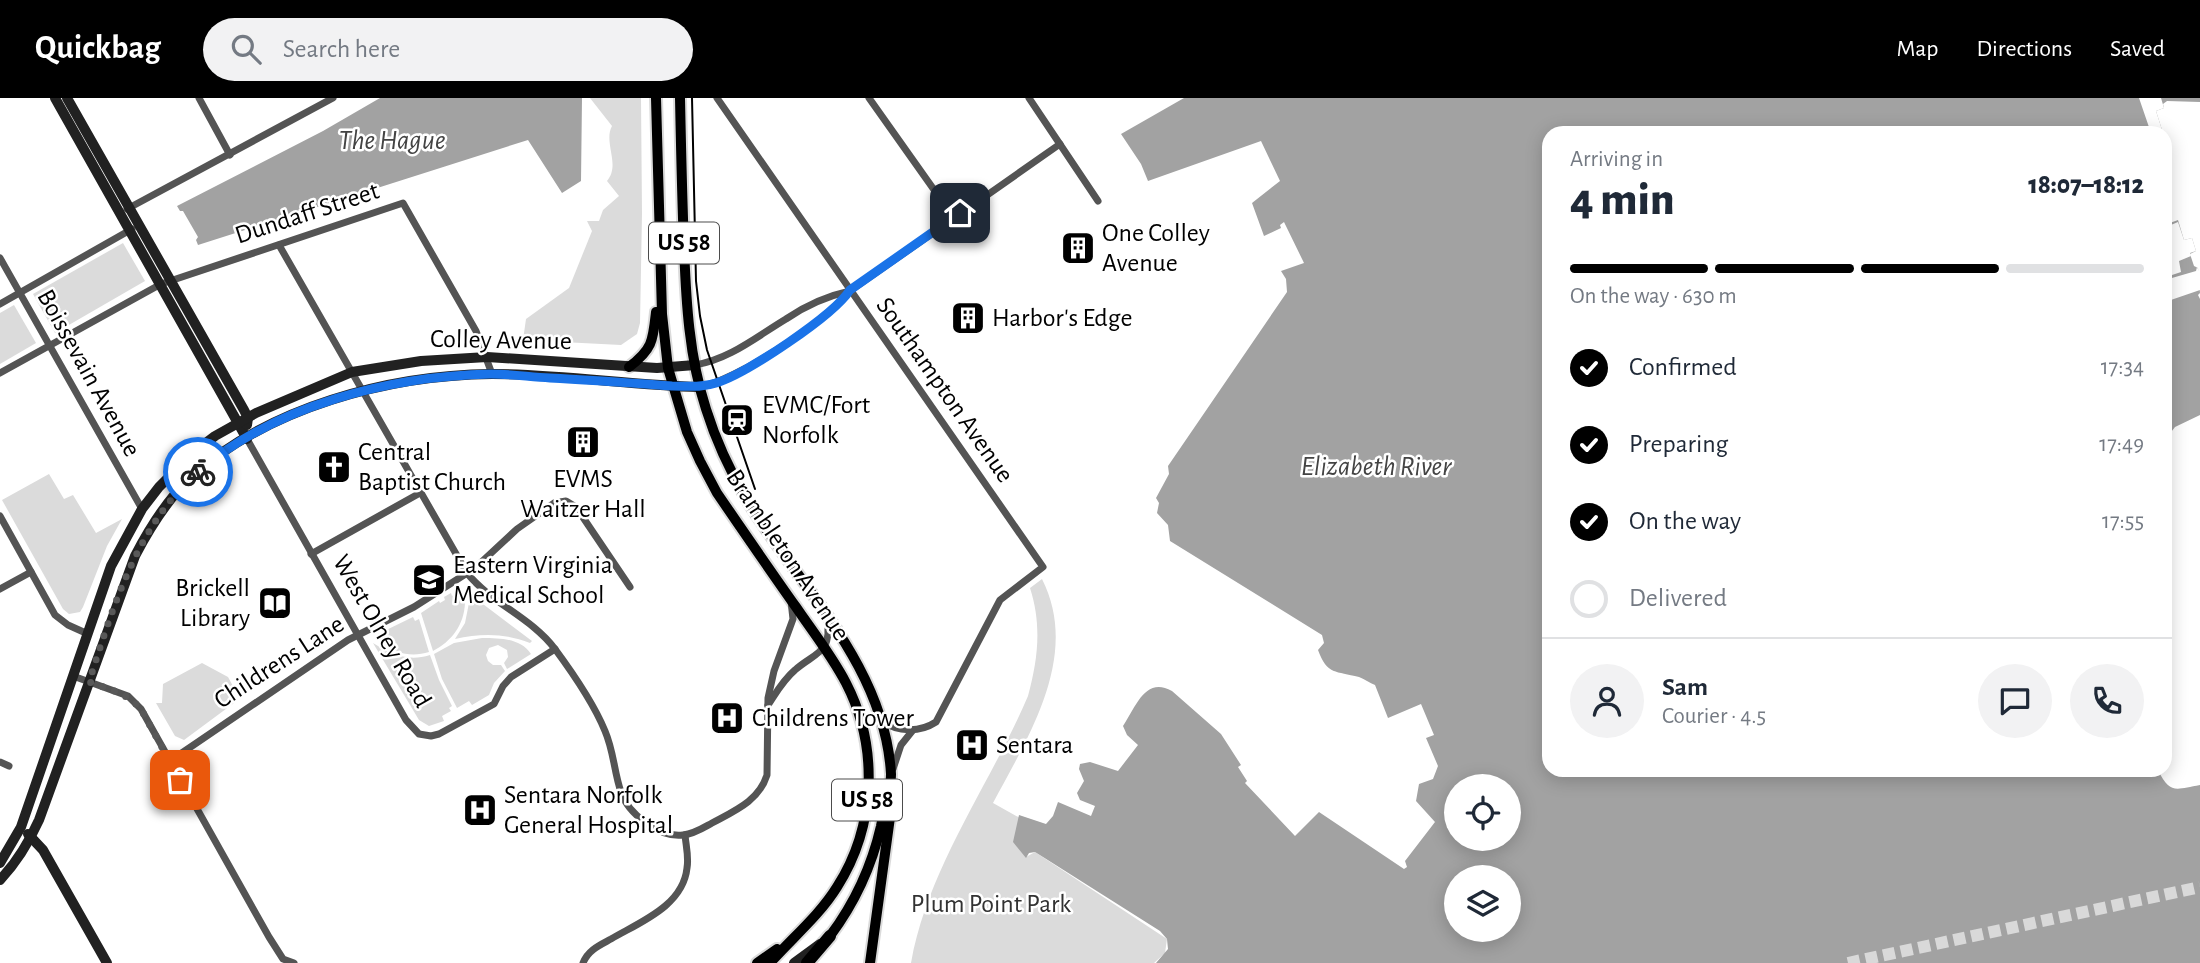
<!DOCTYPE html>
<meta charset="utf-8">
<style>
:root{--surface:#fff;--page:#f2f2f3;--text:#1f2937;--muted:#747a83;--line:#e0e1e3;--accent:#000}
body{margin:0;font-family:"Alegreya Sans",sans-serif;background:var(--page);color:var(--text);height:100vh;display:flex;flex-direction:column;font-size:26px;white-space:nowrap}
*{box-sizing:border-box;margin:0}
p{font-size:23px;color:var(--muted)}
.icon{flex:none;width:38px;height:38px;fill:none;stroke:currentColor;stroke-width:2;stroke-linecap:round;stroke-linejoin:round}
.map{position:relative;flex:1;overflow:hidden}
.drawer{position:absolute;left:1542px;top:28px;width:630px;height:651px;display:flex;flex-direction:column;background:var(--surface);border-radius:21px;box-shadow:0 4px 18px #0003}
.drawer>*{flex:none}
.buttons{position:absolute;left:1444px;top:676px;display:grid;gap:14px}
.buttons a{display:grid;place-items:center;width:77px;height:77px;border-radius:50%;background:var(--surface);box-shadow:0 4px 18px #0003;font-size:35px}
.pin{position:absolute;display:grid;place-items:center;width:60px;height:60px;color:#fff;margin:-30px;border-radius:14px;box-shadow:0 4px 10px #0006}
.courier{position:absolute;display:grid;place-items:center;width:70px;height:70px;margin:-35px;border:5px solid #1a73e8;border-radius:50%;background:#fff;color:#222;box-shadow:0 2px 9px #0007}
.summary em{font-style:normal;font-weight:800}
.summary div{display:flex;flex-direction:column-reverse}
.summary{display:flex;align-items:center;justify-content:space-between;height:119px;padding:0 28px}
h1{font-size:46px;font-weight:800;line-height:52px}
.bar{display:grid;grid-template-columns:repeat(4,1fr);gap:10px 7px;align-content:center;height:84px;padding:0 28px}
.bar i{height:9px;border-radius:5px;background:var(--line)}
.bar .on{background:var(--accent)}
.bar p{grid-column:span 4}
.line{display:flex;align-items:center;gap:18px;padding:0 28px;border-top:2px solid var(--line)}
.line div{flex:1}
.round{display:grid;place-items:center;flex:none;width:74px;height:74px;border-radius:37px;background:var(--page)}
ol{padding:0 28px;list-style:none}
li{display:flex;align-items:center;gap:21px;height:77px}
li p{margin-inline-start:auto}
li .icon{padding:7px;border-radius:50%;background:var(--accent);color:#fff;stroke-width:4}
li:last-child{color:var(--muted)}
li i{width:38px;height:38px;border:4px solid var(--line);border-radius:50%}
header{display:flex;align-items:center;gap:42px;box-sizing:border-box;height:98px;padding:0 35px;background:var(--accent);color:#fff}
header strong{font-size:33px}
nav{display:flex;gap:38px;margin-inline-start:auto;font-size:24px}
.search{width:490px;height:63px;background:var(--page);display:flex;align-items:center;gap:18px;box-sizing:border-box;padding:0 24px;border-radius:38px;color:var(--muted);font-size:26px}
.map>svg:first-child{display:block}
.green{fill:#dbdbdb}
.water{fill:#a2a2a2;fill-rule:evenodd}
.pier{fill:#fff}
.lines{fill:none;stroke-linecap:round;stroke-linejoin:round}
.highway-tunnel{stroke:#d9d9d9;stroke-width:12;stroke-dasharray:12 6;stroke-linecap:butt}
.primary-casing{stroke:#dbdbdb;stroke-width:14}
.highway-casing{stroke:#dbdbdb;stroke-width:16}
.street{stroke:#545454;stroke-width:7}
.secondary{stroke:#212121;stroke-width:10}
.primary{stroke:#000;stroke-width:10}
.highway{stroke:#000;stroke-width:12}
.tram{stroke:#000;stroke-width:2}
.done{stroke:#595959;stroke-width:7;stroke-dasharray:0 12.6}
.route{stroke:#1a73e8;stroke-width:9}
.labels{text-anchor:middle;dominant-baseline:central;stroke-width:5;stroke-linejoin:round;paint-order:stroke}
.shield{fill:#fff;stroke:#4c4c4c;stroke-width:2}
.shield-label{font-size:24px;font-weight:bold;fill:#000}
.street-label{font-size:26px;fill:#000;stroke:#fff}
.poi-label{font-size:26px;fill:#000;stroke:#fff;text-anchor:start}
.park-label{font-size:26px;fill:#323232;stroke:#fff}
.water-label{font-size:28px;font-style:italic;fill:#434343;stroke:#fff}
</style>
<header>
<strong>Quickbag</strong>
<div class="search"><svg class="icon" aria-label="search" viewBox="0 0 24 24"><circle cx="10" cy="10" r="6"/><path d="M15 15l6 6"/></svg>Search here</div>
<nav><a>Map</a><a>Directions</a><a>Saved</a></nav>
</header>
<div class="map">
<svg width="2200" height="865" viewBox="0 0 2200 865">
<rect width="100%" height="100%" fill="#fff"/>
<g class="green">
<path d="M590,0h51l1,116 -2,109 -3,11 -16,11 -98,-5 3,-21 43,-31 23,-57 -5,-10h12l4,-11 16,-14 -12,-15c14,-16 -4,-39 5,-55z"/>
<path d="M123,145l22,38 -90,52 -22,-39z"/>
<path d="M14,207l22,38 -36,21v-51z"/>
<path d="M49,376l15,25 9,-4 23,38 26,-14 -15,27 -24,61 -3,5 -11,2 -6,-5 -61,-109z"/>
<path d="M1042,481c39,77 -14,158 -49,224l27,15 6,39 9,-5 132,87 -2,14 -11,10h-243c17,-96 79,-178 117,-267 10,-37 14,-71 2,-108z"/>
<path d="M459,491l3,13 3,1c-1,22 -13,38 -32,48l-12,-38 18,-12 1,2 5,-3 -1,-3 7,-4 1,3 5,-3 -1,-3z"/>
<path d="M471,497l61,46 -2,2c-25,-10 -49,-10 -75,-4l10,-16 4,-20 2,-1z"/>
<path d="M413,519l2,4 4,-2 10,33c-16,5 -32,2 -47,-7l1,-2 -6,-5 1,-4z"/>
<path d="M482,540c20,0 39,1 49,16l-24,15 -3,-6 4,-6 -1,-7 -9,-5 -9,3 -3,7 2,6 5,4h8l4,6 -11,12 -5,12 -17,10 -3,-4 -12,7 -15,-29 -8,-25 20,-11z"/>
<path d="M373,545c18,11 35,19 57,12l9,25 13,26 -3,2 2,3 -9,5 2,5 -15,5 -10,-6z"/>
<path d="M202,565l26,14 6,11 -2,5 3,5 -1,5 -50,37 -9,-4 -19,-33h6l1,-19z"/>
</g>
<g class="water">
<path d="M380,0h202l-1,83 -19,12 -34,-53 -330,105 -2,-5 2,-3 -15,-26h-3l-3,-5 146,-75z"/>
<path d="M1184,0h1016v4l-33,-1 -4,3 1,4 -8,3 7,22h-614v637h609c12,25 18,19 42,15v178h-1044l12,-14 -1,-10 -7,-8 -117,-74 -8,-5 -6,1 -3,5 -13,-16 6,-27 27,9 7,-8 5,-14 33,14 4,-10 -15,-6 -3,-7 7,-12 -5,-12 1,-5 10,-2 28,9 20,-26 -11,-10 -4,-9c13,-19 22,-50 49,-35l49,43 20,31 -3,2 9,14 -2,2 50,53 24,-24 85,57 3,-2 -2,-6 30,-39 -19,-21 3,-17 14,-5 5,-13 -12,-28 8,-3 -13,-31 -33,14 -13,-33c-5,-2 -11,-6 -16,-8 -23,-6 -32,-2 -41,-27l6,-7 -2,-8 -152,-94 -2,-16 -11,-12 2,-10 -3,-5 13,-24 -1,-8 119,-174 -1,-13 -5,-8 23,-8 -20,-41 -4,3 1,3 -17,8 -12,-33 28,-22 -19,-40 -113,40 -7,-17 -20,-30zM1456,688h52v52h-52zM1456,779h52v52h-52z"/>
<path d="M2165,120l2,6 11,-4 6,20 8,-2 4,13 -6,3 4,12 4,2 2,25 -2,2 2,4v116l-25,12 -7,9 -3,-2z"/>
</g>
<g class="pier">
<path d="M2139,0h22l3,10 -8,3 7,22h-12z"/>
<path d="M2178,124l6,18 8,-2 4,13 -6,2 1,3 -12,5 2,11 -15,5 -1,-52 1,2z"/>
<path d="M2197,169l3,6v17l-35,12v-22l31,-9z"/>
</g>
<g class="lines">
<path class="highway-tunnel" d="M1848,865l352,-76"/>
<g class="primary-casing">
<g id="primary">
<path d="M656,0l6,216 6,54 19,64 13,29 17,32c26,38 52,76 79,114 17,25 36,49 50,76 33,64 30,143 -9,204 -18,29 -45,51 -67,76"/>
<path d="M680,0c1,49 2,99 4,148 2,55 5,111 22,163 10,32 24,62 41,91 53,87 138,167 144,274 0,16 -7,36 -10,52 -9,39 -27,78 -51,110"/>
<path d="M629,269c24,-18 24,-27 27,-55"/>
<path d="M757,865l20,-14"/>
<path d="M870,865l21,-153"/>
</g>
</g>
<g class="highway-casing">
<path id="highway" d="M807,865l23,-27"/>
</g>
<g class="street">
<path d="M199,0l31,57"/>
<path d="M717,0l326,469 -43,33 -64,122c-17,11 -38,10 -54,-1"/>
<path d="M869,0l85,120"/>
<path d="M1029,0l69,103"/>
<path d="M127,111l206,-111"/>
<path d="M279,147l188,328c25,31 64,44 88,76 17,23 39,55 50,82 9,21 9,41 16,61 7,22 39,46 62,43 11,-1 20,-7 29,-12 22,-12 47,-22 55,-48l1,-77 6,-27 19,-52 -2,-18"/>
<path d="M0,160l142,251"/>
<path d="M0,206l132,-75"/>
<path d="M695,267c35,-6 61,-28 91,-46 19,-13 41,-23 64,-28l210,-147"/>
<path d="M0,275l161,-89 242,-81 73,128 16,43"/>
<path d="M699,289c35,-5 130,-67 150,-96"/>
<path d="M247,341l159,281 13,14 12,2 8,-2 55,-30 9,-18 8,-9 44,-28"/>
<path d="M0,418l55,99 13,10 20,9"/>
<path d="M311,456l109,-61"/>
<path d="M0,491l31,-17"/>
<path d="M73,578l55,20 13,13 128,228 14,22 11,4"/>
<path d="M768,607c8,-12 15,-25 27,-35 19,-17 38,-17 32,-50"/>
<path d="M170,663l178,-121 66,-33 61,-39 42,-39 37,-26 12,-2 10,6 54,80"/>
<path d="M0,664l9,4"/>
<path d="M893,671l8,-24 12,-15"/>
<path d="M583,865c5,-13 17,-18 28,-24 29,-17 72,-33 76,-71 2,-11 -1,-22 -2,-33"/>
</g>
<g class="secondary">
<path d="M55,0l192,341"/>
<path d="M67,0l177,312 4,8 -1,7"/>
<path d="M28,736l15,16 64,113"/>
<path d="M0,765l21,-36 90,-261 31,-57 17,-22 35,-35 21,-16 41,-23 96,-41 69,-11 66,-4 170,11 38,-3"/>
<path d="M0,782c17,-18 29,-38 39,-60l96,-264c15,-29 32,-56 55,-78 78,-71 199,-103 302,-104 67,0 139,11 207,13"/>
<path d="M794,865l26,-19"/>
</g>
<use href="#primary" class="primary"/>
<use href="#highway" class="highway"/>
<path class="tram" d="M692,0l4,183 4,35 7,34 48,139"/>
</g>
<g class="lines">
<path class="done" d="M180,682l-39,-71c-14,-16 -33,-20 -52,-27 24,-75 48,-157 109,-210"/>
<path class="route" d="M198,374c77,-67 193,-96 293,-98 20,0 39,3 59,4 41,2 81,5 122,8 15,0 29,2 44,-3 30,-9 117,-67 134,-93l110,-77"/>
</g>
<defs>
<g id="building-square" transform="scale(1.75)"><rect x="-9" y="-9" width="18" height="18" rx="4" fill="#000" stroke="#fff"/><path d="M-4-6H4V6H1V3H-1V6H-4ZM-2.5-4.3h1.7v1.8h-1.7ZM.8-4.3h1.7v1.8H.8ZM-2.5-1h1.7V.8h-1.7ZM.8-1h1.7V.8H.8Z" fill="#fff"/></g>
<g id="station-square" transform="scale(1.75)"><rect x="-9" y="-9" width="18" height="18" rx="4" fill="#000" stroke="#fff"/><path d="M-3-6H3Q5-6 5-4V2Q5 4 3 4L4.5 6H3L1.5 4h-3L-3 6H-4.5L-3 4Q-5 4-5 2V-4Q-5-6-3-6ZM-3.5-4v3h7v-3ZM-3.5 1v1.5H-2V1ZM2 1v1.5H3.5V1Z" fill="#fff"/></g>
<g id="church-square" transform="scale(1.75)"><rect x="-9" y="-9" width="18" height="18" rx="4" fill="#000" stroke="#fff"/><path d="M-1.2-6h2.4v3.5h3.3v2.4h-3.3V6h-2.4V-.1h-3.3v-2.4h3.3Z" fill="#fff"/></g>
<g id="university-square" transform="scale(1.75)"><rect x="-9" y="-9" width="18" height="18" rx="4" fill="#000" stroke="#fff"/><path d="M0-5L7-2L0 1L-7-2ZM-4 1L0 2.5L4 1V4Q0 6-4 4Z" fill="#fff"/></g>
<g id="library-square" transform="scale(1.75)"><rect x="-9" y="-9" width="18" height="18" rx="4" fill="#000" stroke="#fff"/><path d="M-6-4Q-3-5.5-.7-3.5V5Q-3 3-6 4ZM6-4Q3-5.5 .7-3.5V5Q3 3 6 4Z" fill="#fff"/></g>
<g id="hospital-square" transform="scale(1.75)"><rect x="-9" y="-9" width="18" height="18" rx="4" fill="#000" stroke="#fff"/><path d="M-5-5h3v3.5h4V-5h3V5h-3V1.5h-4V5h-3Z" fill="#fff"/></g>
</defs>
<g fill-rule="evenodd">
<use href="#building-square" x="1078" y="150"/>
<use href="#building-square" x="968" y="220"/>
<use href="#station-square" x="737" y="322"/>
<use href="#building-square" x="583" y="344"/>
<use href="#church-square" x="334" y="369"/>
<use href="#university-square" x="429" y="482"/>
<use href="#library-square" x="275" y="505"/>
<use href="#hospital-square" x="727" y="620"/>
<use href="#hospital-square" x="972" y="647"/>
<use href="#hospital-square" x="480" y="712"/>
</g>
<g class="labels">
<g class="shield">
<rect x="649" y="124.5" width="70" height="41" rx="5"/>
<rect x="832" y="681.5" width="70" height="41" rx="5"/>
</g>
<g class="shield-label">
<text x="684" y="145">US 58</text>
<text x="867" y="702">US 58</text>
</g>
<g class="street-label">
<text transform="translate(307 115) rotate(-18)">Dundaff Street</text>
<text transform="translate(501 242) rotate(1)">Colley Avenue</text>
<text transform="translate(89 275) rotate(61)">Boissevain Avenue</text>
<text transform="translate(945 292) rotate(55)">Southampton Avenue</text>
<text transform="translate(788 457) rotate(56)">Brambleton Avenue</text>
<text transform="translate(382 533) rotate(60)">West Olney Road</text>
<text transform="translate(279 564) rotate(-33)">Childrens Lane</text>
</g>
<g class="poi-label">
<text x="1102" y="135">One Colley<tspan x="1102" dy="30">Avenue</tspan></text>
<text x="992" y="220">Harbor's Edge</text>
<text x="762" y="307">EVMC/Fort<tspan x="762" dy="30">Norfolk</tspan></text>
<text x="358" y="354">Central<tspan x="358" dy="30">Baptist Church</tspan></text>
<text x="583" y="381" text-anchor="middle">EVMS<tspan x="583" dy="30">Waitzer Hall</tspan></text>
<text x="453" y="467">Eastern Virginia<tspan x="453" dy="30">Medical School</tspan></text>
<text x="250" y="490" text-anchor="end">Brickell<tspan x="250" dy="30">Library</tspan></text>
<text x="752" y="620">Childrens Tower</text>
<text x="996" y="647">Sentara</text>
<text x="504" y="697">Sentara Norfolk<tspan x="504" dy="30">General Hospital</tspan></text>
</g>
<g class="park-label">
<text x="991" y="806">Plum Point Park</text>
</g>
<g class="water-label">
<text x="392" y="43">The Hague</text>
<text x="1376" y="369">Elizabeth River</text>
</g>
</g>
</svg>
<div class="buttons">
<a><svg class="icon" aria-label="locate" viewBox="0 0 24 24"><circle cx="12" cy="12" r="6"/><path d="M12 2v4M12 18v4M2 12h4M18 12h4"/></svg></a>
<a><svg class="icon" aria-label="layers" viewBox="0 0 24 24"><path d="M12 4l9 5-9 5-9-5zM3 14l9 5 9-5"/></svg></a>
</div>
<div class="pin" style="left:180px;top:682px;background:#ea580c"><svg class="icon" aria-label="bag" viewBox="0 0 24 24"><path d="M5 8h14l-1 12H6zM9 8a3 3 0 0 1 6 0"/></svg></div>
<div class="pin" style="left:960px;top:115px;background:#1f2937"><svg class="icon" aria-label="home" viewBox="0 0 24 24"><path d="M3 11l9-7 9 7M6 9v11h12V9"/></svg></div>
<div class="courier" style="left:198px;top:374px"><svg class="icon" aria-label="bike" viewBox="0 0 24 24"><circle cx="6" cy="16" r="4"/><circle cx="18" cy="16" r="4"/><path d="M6 16l4-8h5l3 8M10 8l3 8H6M13 5h3"/></svg></div>
<section class="drawer">
<div class="summary"><div><h1>4 min</h1><p>Arriving in</p></div><em>18:07–18:12</em></div>
<div class="bar"><i class="on"></i><i class="on"></i><i class="on"></i><i></i><p>On the way · 630 m</p></div>
<ol>
<li><svg class="icon" aria-label="check" viewBox="0 0 24 24"><path d="M5 12l5 5 9-10"/></svg>Confirmed<p>17:34</p></li>
<li><svg class="icon" aria-label="check" viewBox="0 0 24 24"><path d="M5 12l5 5 9-10"/></svg>Preparing<p>17:49</p></li>
<li><svg class="icon" aria-label="check" viewBox="0 0 24 24"><path d="M5 12l5 5 9-10"/></svg>On the way<p>17:55</p></li>
<li><i></i>Delivered</li>
</ol>
<div class="line" style="height:126px"><a class="round"><svg class="icon" aria-label="person" viewBox="0 0 24 24"><circle cx="12" cy="8" r="4"/><path d="M4 21q1-7 8-7t8 7"/></svg></a><div><b>Sam</b><p>Courier · 4.5</p></div><a class="round"><svg class="icon" aria-label="chat" viewBox="0 0 24 24"><path d="M4 5h16v11H9l-5 4z"/></svg></a><a class="round"><svg class="icon" aria-label="phone" viewBox="0 0 24 24"><path d="M5 4h4l2 5-3 2q2 4 5 5l2-3 5 2v4C11 20 4 13 5 4z"/></svg></a></div>
</section>
</div>
